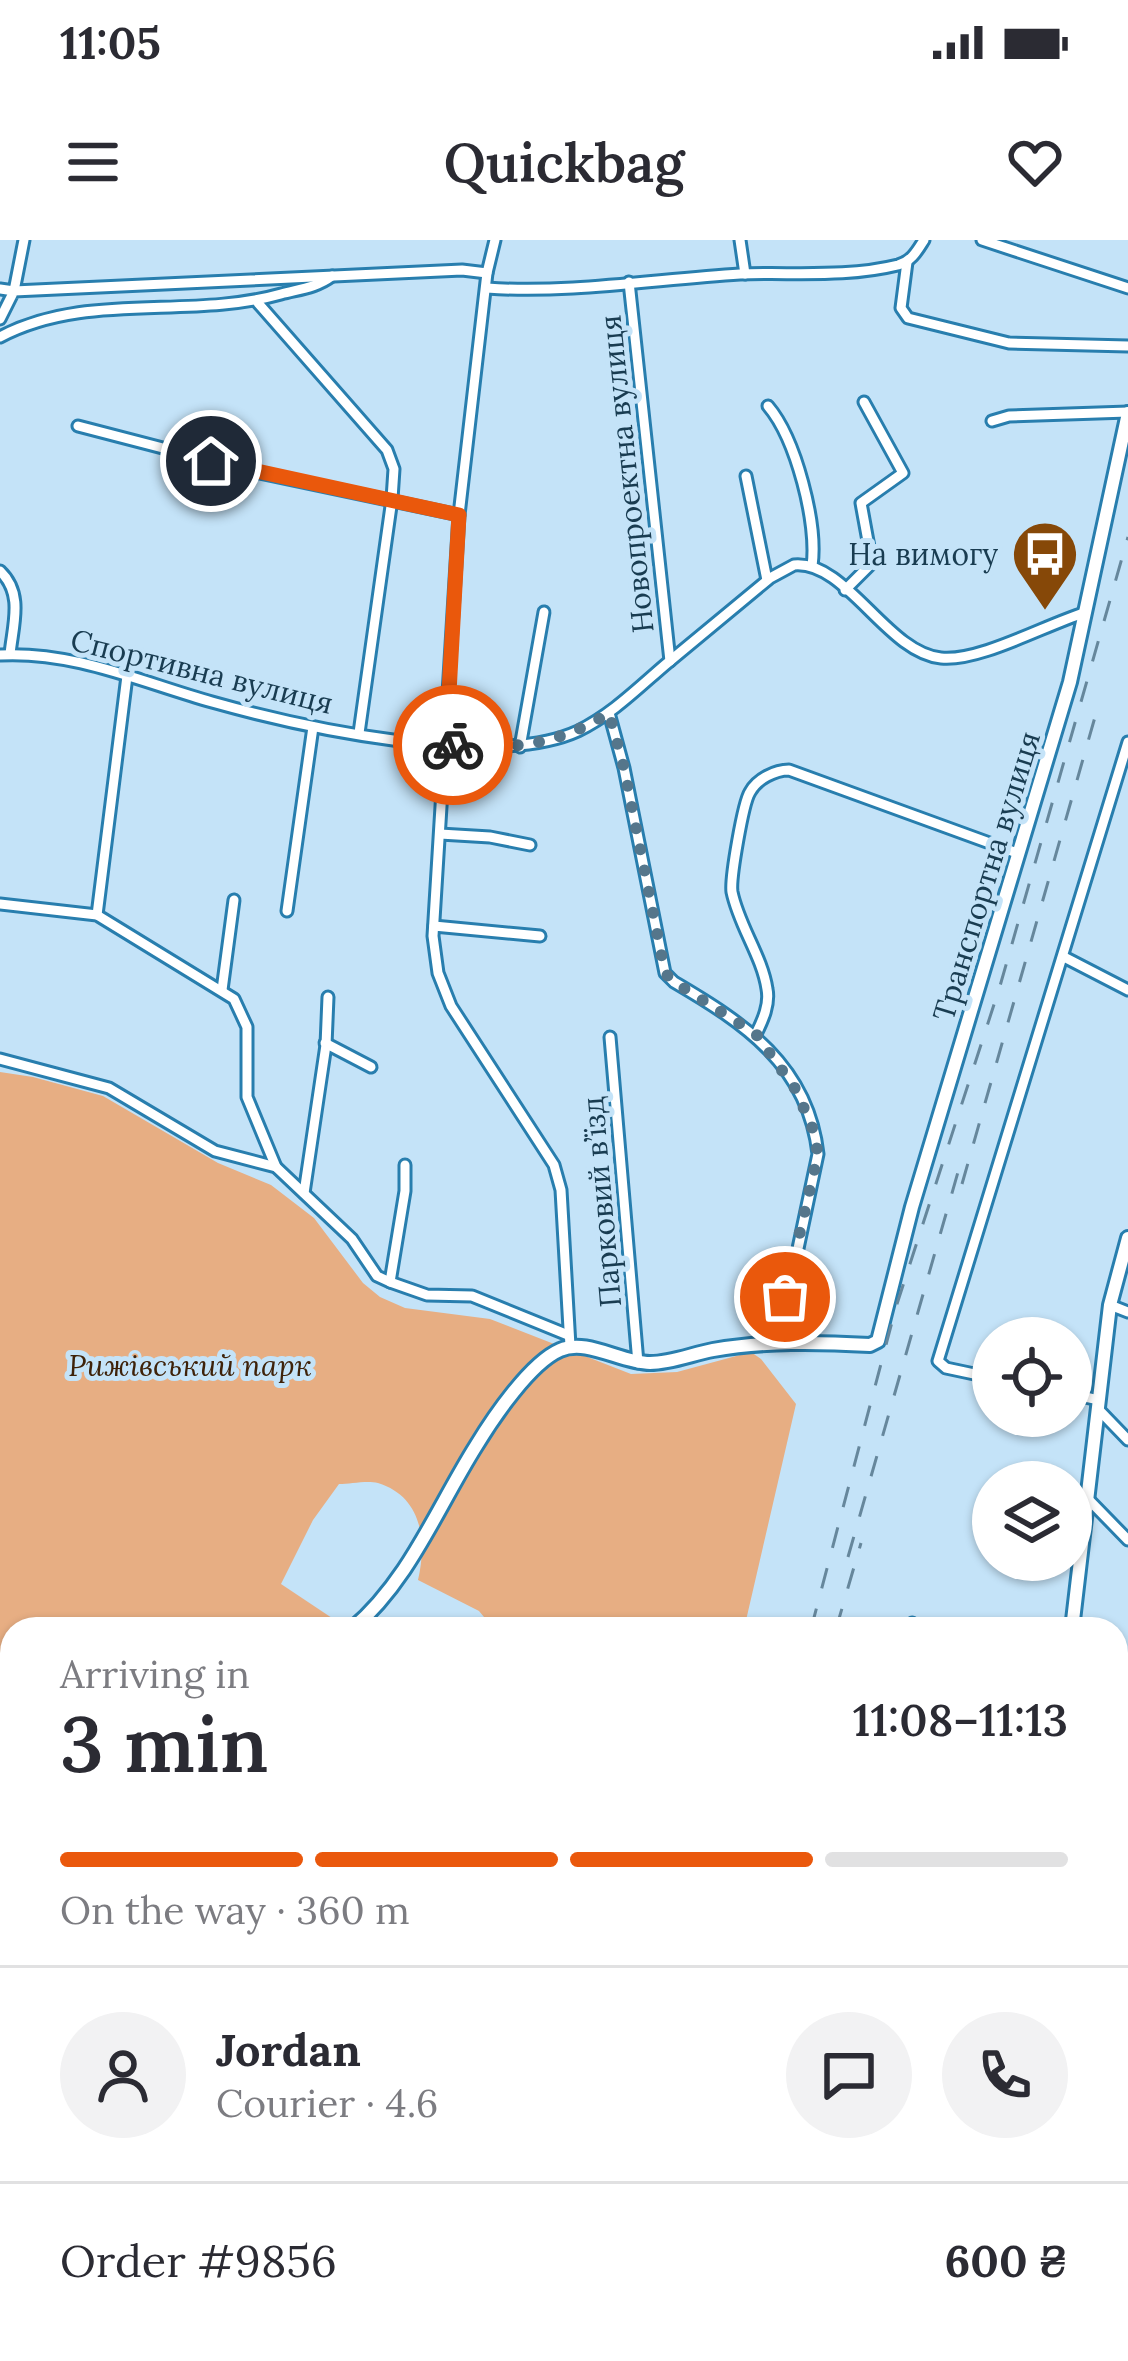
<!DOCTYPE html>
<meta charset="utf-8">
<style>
:root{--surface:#fff;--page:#f2f2f3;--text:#2b2b33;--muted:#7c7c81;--line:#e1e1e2;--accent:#ea580c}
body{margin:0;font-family:Lora,serif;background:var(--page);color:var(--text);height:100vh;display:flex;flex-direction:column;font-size:45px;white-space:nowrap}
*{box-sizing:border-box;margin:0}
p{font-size:39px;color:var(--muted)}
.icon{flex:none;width:66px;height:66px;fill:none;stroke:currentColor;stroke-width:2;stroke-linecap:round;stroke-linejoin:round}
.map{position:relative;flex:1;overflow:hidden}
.side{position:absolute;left:0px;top:1377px;width:1128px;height:744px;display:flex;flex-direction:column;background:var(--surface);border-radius:36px 36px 0 0;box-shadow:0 3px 9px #0004}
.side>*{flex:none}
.controls{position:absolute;left:972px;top:1077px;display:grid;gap:24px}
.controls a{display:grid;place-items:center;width:120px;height:120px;border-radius:50%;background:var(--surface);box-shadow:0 3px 9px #0004;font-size:60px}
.pin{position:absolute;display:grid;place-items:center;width:102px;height:102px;color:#fff;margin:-51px;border:6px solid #fff;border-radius:50%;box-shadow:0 3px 12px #0007}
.courier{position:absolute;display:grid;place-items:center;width:120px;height:120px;margin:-60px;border:9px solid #ea580c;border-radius:50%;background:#fff;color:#222;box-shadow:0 3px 15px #0007}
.headline em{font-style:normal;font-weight:600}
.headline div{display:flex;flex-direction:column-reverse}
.headline{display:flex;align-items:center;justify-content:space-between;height:204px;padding:0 60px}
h1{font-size:78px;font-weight:600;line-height:90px}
.bar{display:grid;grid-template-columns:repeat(4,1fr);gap:18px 12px;align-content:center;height:144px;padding:0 60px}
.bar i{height:15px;border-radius:9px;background:var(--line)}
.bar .selected{background:var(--accent)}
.bar p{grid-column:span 4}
.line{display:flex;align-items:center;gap:30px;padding:0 60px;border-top:3px solid var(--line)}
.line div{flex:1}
.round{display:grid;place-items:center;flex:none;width:126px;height:126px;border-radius:63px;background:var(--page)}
.status{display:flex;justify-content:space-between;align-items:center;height:84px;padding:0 60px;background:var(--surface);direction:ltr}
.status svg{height:33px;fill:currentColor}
header{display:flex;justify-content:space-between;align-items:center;height:156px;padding:0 60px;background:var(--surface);font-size:54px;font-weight:600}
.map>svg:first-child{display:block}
.green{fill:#e7ae83}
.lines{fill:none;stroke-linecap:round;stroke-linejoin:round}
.street-casing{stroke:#287eae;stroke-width:15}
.secondary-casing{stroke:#287eae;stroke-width:18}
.highway-casing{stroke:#287eae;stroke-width:21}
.street{stroke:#fff;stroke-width:9}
.secondary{stroke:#fff;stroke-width:12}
.highway{stroke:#fff;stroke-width:15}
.rail{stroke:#66879c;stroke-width:3;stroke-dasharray:21 21;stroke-linecap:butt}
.done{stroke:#55768b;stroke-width:12;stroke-dasharray:0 21.6}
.route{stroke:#ea580c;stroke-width:15}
.labels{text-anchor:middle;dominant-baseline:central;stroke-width:10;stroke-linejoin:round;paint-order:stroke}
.street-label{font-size:30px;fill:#193c51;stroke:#c4e3f8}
.poi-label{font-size:30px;fill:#193c51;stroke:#c4e3f8;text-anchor:end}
.park-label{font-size:30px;font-style:italic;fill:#3e2209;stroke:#c4e3f8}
</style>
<div class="status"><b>11:05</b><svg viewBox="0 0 49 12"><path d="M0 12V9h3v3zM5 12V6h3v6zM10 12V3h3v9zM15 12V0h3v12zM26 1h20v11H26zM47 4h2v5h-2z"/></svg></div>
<header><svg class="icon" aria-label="menu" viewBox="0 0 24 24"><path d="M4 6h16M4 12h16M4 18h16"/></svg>Quickbag<svg class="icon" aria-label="heart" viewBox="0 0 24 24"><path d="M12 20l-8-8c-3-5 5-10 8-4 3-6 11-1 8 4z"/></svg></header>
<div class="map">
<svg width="1128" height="2121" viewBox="0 0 1128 2121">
<rect width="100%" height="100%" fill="#c4e3f8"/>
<path class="green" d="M0,832l33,5 70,19 115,67 53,22 43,33 49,65 17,14 25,11 85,11 141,55 46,-2 74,-20 10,7 35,45 -52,225h-250l-15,-18 -61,-31c9,-38 5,-83 -40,-97 -11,-3 -28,1 -39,1l-26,36 -32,64 54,36 -1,9h-322v85h-12z"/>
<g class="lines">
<g class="street-casing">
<g id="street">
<path d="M495,0l-8,33 -28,242 -26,421 5,37 13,33 103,159 7,25 9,156"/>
<path d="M740,0l5,34"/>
<path d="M982,0l146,48"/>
<path d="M907,22l-6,46 7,10 101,25 119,3"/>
<path d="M629,42l41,379"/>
<path d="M487,48c83,6 170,-9 253,-14 53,-2 105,4 158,-9 14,-4 19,-14 26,-25"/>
<path d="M0,49l14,2 10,-51"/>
<path d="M258,63l129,147 7,19 -2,30 -33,234"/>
<path d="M0,79l14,-28 448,-21 25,3"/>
<path d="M0,97c87,-46 189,-17 281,-43 19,-5 35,-6 51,-18"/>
<path d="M768,166c28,33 50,118 44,160"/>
<path d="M992,181l17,-5 119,-4"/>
<path d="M78,186l177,46 204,43"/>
<path d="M746,236l21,104"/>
<path d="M0,331c24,23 13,53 10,83"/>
<path d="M845,350l27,-27 -11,-60 42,-30 -39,-71"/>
<path d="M0,415c74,-4 141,27 212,47 89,25 281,68 366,29 33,-16 59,-42 87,-66 35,-29 70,-58 105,-87l24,-13c52,-5 93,88 147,93 38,4 104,-33 143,-45"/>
<path d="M609,473l15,55 41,205 9,9c70,41 134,83 144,172l-40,189"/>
<path d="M520,507l24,-135"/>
<path d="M440,594l50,3 40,8"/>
<path d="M0,664l97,11 137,84 13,28v70l29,70"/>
<path d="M287,671l26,-184"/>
<path d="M97,675l30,-239"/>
<path d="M434,686l106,10"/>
<path d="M1064,717l64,33"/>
<path d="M222,750l12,-90"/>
<path d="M756,794c7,-14 14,-30 11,-45 -5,-33 -28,-63 -35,-97 -2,-13 11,-89 18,-100 7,-13 25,-22 39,-22l228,83"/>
<path d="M610,797l28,326"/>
<path d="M325,803l46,24"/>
<path d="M0,819l109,29 106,63 61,16 76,72 25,37 13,6 37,13 45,1 96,39"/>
<path d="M304,953l22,-148 2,-48"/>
<path d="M390,1042l15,-91v-26"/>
<path d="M1110,1065l18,7"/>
<path d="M993,1138l-47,-10 -8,-7 190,-619"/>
<path d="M1071,1154l28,6"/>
<path d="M1099,1170l29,30"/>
<path d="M1089,1260l39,40"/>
<path d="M909,1389l3,-6"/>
<path d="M1116,1784l12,-4"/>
<path d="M1116,1917l1,25"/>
<path d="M1116,1990l12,-21"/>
<path d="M1116,2051l12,-21"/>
<path d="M120,2109l2,12"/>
<path d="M192,2109l11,12"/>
<path d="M322,2109l10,12"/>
<path d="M476,2109l12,12"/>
<path d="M665,2109l14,12"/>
<path d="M1014,2109l14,12"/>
<path d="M535,2121l9,-12"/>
<path d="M594,2121l9,-12"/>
<path d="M765,2121l10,-12"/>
<path d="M1043,2121l7,-12"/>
<path d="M1076,2121l7,-12"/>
</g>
</g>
<g class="secondary-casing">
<g id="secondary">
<path d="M352,1389c57,-48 85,-121 124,-183 17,-28 54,-83 84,-96 27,-12 61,13 90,13 21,0 42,-9 63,-13 52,-9 104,-8 157,-5l8,-4 34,-134 158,-525 58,-269"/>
<path d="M1072,1389l38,-324 18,-67"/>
<path d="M0,1490h12"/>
<path d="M1116,1571l12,7"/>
</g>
</g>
<g class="highway-casing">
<g id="highway">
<path d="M1116,2023l12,-21"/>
<path d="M1061,2121l7,-12"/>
</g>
</g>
<use href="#street" class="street"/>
<use href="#secondary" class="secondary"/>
<use href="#highway" class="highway"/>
<g class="rail">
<path d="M962,944l133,-467"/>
<path d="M848,1317l112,-392"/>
<path d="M811,1389l85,-322 104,-321 128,-449"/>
<path d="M836,1389l25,-86"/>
<path d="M548,2121l8,-12"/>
<path d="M570,2121l8,-12"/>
</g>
</g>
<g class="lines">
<path class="done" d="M453,505c59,5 105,0 156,-32l15,55 41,205 9,9 82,52 40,56 16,37 6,27 -33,143"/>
<path class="route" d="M211,221l248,54 -13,230h7"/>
</g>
<defs>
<g id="bus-pin" transform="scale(3.45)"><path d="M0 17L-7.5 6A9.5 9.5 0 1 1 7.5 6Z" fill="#864808" stroke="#c4e3f8"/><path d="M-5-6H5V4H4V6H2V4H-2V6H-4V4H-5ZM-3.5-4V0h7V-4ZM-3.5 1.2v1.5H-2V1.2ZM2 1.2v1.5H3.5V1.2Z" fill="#fff"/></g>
</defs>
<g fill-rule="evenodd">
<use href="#bus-pin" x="1045" y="314"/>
</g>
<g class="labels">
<g class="street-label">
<text transform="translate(626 234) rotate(-96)">Новопроектна вулиця</text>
<text transform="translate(202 431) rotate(14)">Спортивна вулиця</text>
<text transform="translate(986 636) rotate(-73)">Транспортна вулиця</text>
<text transform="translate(601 962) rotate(-95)">Парковий в’їзд</text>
</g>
<g class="poi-label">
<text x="998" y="314">На вимогу</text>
</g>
<g class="park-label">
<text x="190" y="1125">Рижівський парк</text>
</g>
</g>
</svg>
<div class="controls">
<a><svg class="icon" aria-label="locate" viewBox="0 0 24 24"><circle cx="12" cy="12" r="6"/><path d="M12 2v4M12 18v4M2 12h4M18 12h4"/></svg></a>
<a><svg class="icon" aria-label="layers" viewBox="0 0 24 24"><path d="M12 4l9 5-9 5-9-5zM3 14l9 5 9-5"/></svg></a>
</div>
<div class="pin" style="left:785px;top:1057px;background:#ea580c"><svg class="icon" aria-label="bag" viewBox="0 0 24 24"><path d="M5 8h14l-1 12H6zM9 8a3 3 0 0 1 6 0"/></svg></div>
<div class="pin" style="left:211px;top:221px;background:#1f2937"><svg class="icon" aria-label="home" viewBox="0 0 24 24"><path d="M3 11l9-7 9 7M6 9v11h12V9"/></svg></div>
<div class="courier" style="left:453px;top:505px"><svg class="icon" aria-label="bike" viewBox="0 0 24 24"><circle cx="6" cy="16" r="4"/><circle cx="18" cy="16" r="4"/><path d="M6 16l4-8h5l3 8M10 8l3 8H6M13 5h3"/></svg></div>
<section class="side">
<div class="headline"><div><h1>3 min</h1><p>Arriving in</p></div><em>11:08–11:13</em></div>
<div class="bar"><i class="selected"></i><i class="selected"></i><i class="selected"></i><i></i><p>On the way · 360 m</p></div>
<div class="line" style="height:216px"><a class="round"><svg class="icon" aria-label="person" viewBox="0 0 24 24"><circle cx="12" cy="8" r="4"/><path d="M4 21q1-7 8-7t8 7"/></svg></a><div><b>Jordan</b><p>Courier · 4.6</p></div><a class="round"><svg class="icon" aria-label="chat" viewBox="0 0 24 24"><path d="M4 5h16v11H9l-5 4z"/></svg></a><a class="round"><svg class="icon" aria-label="phone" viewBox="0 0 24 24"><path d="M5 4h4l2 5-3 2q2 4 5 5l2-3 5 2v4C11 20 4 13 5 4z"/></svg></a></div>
<div class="line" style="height:156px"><div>Order #9856</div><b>600 ₴</b></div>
</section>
</div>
